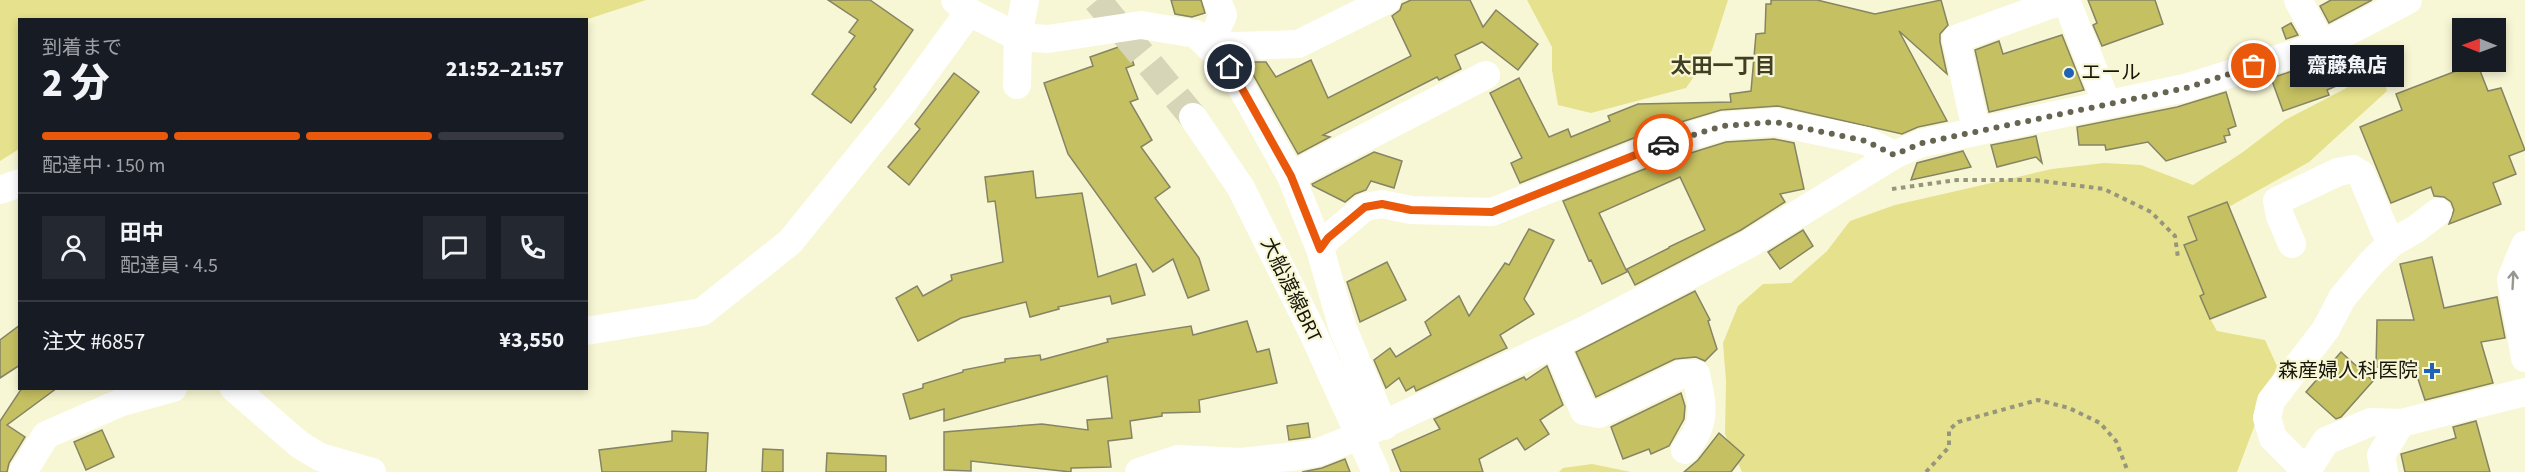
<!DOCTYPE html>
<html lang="ja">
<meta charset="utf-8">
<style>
:root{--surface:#171b24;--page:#242831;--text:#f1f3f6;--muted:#9ea1a6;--line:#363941;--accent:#ea580c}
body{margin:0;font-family:"Source Sans 3","Noto Sans JP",sans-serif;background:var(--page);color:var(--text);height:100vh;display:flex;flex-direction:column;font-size:22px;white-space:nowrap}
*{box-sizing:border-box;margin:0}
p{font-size:20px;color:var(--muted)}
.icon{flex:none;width:33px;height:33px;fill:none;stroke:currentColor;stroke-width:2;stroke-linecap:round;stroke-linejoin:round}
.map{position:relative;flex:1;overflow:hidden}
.details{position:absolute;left:18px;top:18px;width:570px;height:372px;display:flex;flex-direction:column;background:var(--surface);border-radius:0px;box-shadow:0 3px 9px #0003}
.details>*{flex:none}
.needle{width:39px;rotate:271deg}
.controls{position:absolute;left:2452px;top:18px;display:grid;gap:12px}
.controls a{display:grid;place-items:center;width:54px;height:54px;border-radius:0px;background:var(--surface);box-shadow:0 3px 9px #0003;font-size:30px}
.pin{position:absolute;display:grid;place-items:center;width:51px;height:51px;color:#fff;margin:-26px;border:3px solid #fff;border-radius:50%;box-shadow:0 2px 6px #0007}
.courier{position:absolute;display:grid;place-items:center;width:60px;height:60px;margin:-30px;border:4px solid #ea580c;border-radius:50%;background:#fff;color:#222;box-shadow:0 2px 8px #0007}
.bubble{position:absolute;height:42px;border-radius:0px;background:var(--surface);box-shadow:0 3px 9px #0003;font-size:20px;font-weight:800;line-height:42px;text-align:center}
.overview em{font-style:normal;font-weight:800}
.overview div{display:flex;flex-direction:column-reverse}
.overview{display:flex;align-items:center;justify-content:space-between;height:102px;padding:0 24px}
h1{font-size:39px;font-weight:800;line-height:45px}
.bar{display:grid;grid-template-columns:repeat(4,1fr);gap:9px 6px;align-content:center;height:72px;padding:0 24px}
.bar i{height:8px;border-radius:4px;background:var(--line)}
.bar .active{background:var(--accent)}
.bar p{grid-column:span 4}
.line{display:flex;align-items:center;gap:15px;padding:0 24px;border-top:2px solid var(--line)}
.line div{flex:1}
.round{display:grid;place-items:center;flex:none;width:63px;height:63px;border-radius:0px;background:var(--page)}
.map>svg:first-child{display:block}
.green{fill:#e6e18c}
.building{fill:#c5c062;stroke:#858465;stroke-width:1.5}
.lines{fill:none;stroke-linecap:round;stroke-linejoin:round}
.minor-tunnel{stroke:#d6d5b7;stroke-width:28;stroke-dasharray:28 14;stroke-linecap:butt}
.path{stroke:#96957d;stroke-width:4;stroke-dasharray:4.5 4.5;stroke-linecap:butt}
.minor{stroke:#fff;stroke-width:28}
.oneway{stroke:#979691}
.done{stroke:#666551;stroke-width:6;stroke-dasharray:0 10.8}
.route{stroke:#ea580c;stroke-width:8}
.poi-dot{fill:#2063b4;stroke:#f8f7d5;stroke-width:2}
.labels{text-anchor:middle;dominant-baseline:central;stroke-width:4.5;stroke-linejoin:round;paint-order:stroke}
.poi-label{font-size:20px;fill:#17160a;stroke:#f8f7d5;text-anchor:start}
.street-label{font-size:20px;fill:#17160a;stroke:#f8f7d5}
.neighbourhood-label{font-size:21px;font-weight:bold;fill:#413f23;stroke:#f8f7d5}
</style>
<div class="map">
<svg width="2525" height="472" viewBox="0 0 2525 472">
<rect width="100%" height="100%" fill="#f8f7d5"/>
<g class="green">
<path d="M0,0h646l-61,20h-565l-1,129 -19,12z"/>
<path d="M1527,0h201l-16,50 -26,38 -95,25 -33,-8 -6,-35v-23z"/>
<path d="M2381,70l6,21 -78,71 -91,51 -21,42 10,58 10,18 48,9 12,26 -40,106h-495l-17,-38 1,-53 -3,-38 15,-37 25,-22 28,-1 36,-32 23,-30 45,-16 157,-36 52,-6 37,2 52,20 50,-33 42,-32z"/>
<path d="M1592,464l39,8h1h-73l4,-4z"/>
</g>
<g class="building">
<path d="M828,0h42l43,30 -39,57 2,2 -25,34 -39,-29 43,-58 -6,-4 9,-12z"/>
<path d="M1171,0h30l4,13 -13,4 -17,-3z"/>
<path d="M1411,0h59l13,27 13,-17 42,34 -20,26 -36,-28 -27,13 6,14 -22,11 -2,-3 -114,58 7,2 -32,17 -52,-92h20l10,15 35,-17 17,38 83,-42 -19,-40 8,-6 2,-6z"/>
<path d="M1771,0h46l58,14 66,-14 7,25 -8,9v8l7,32 -48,-43 48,90 -29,6 -16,7 -124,-28 -57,4 -67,20 -134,53 -9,-20 11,-5 -32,-65 29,-15 30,59 19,-8 3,8 39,-16 -2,-5 30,-12 93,-2 -1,-8 21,-3 5,-57 9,-1 1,-29h5z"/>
<path d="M2088,0h67l8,24 -61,22 -9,-21 4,-2z"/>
<path d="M2331,0h41l-43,23 -9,-17z"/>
<path d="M2291,23l7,12 -12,4 -4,-11z"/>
<path d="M2062,35l22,55 -95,22 -14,-62 24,-9 4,13z"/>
<path d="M1127,44l7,21 -8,3 12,31 -8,3 22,38 -11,7 29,40 -15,11 44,60 10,32 -21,8 -15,-39 -20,13 -85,-118 -24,-71 49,-17 -3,-9z"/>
<path d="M2333,58l10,25 -16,7 2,5 -46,16 -12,-33z"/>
<path d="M2477,63l11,28 13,-3 24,62 -16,6 7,18 -23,9 8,21 -52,20 5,-14 -3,-8 -7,-5 -10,-1 -3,-9 -40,16 -31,-76 42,-17 -6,-16z"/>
<path d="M954,73l25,19 -70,93 -21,-18 32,-38 -5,-5z"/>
<path d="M2226,92l10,34 -8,3 2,6 -6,1 2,6 -60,19 -18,-19 -42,8 -1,-5h-26l-2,-18 100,-20z"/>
<path d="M2036,136l6,27 -6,-6 -39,10 -6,-22z"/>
<path d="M1774,139l20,4 10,46 -24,5 5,8 -44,28 -106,55 -8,-16 42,-21v-1l36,-17 -25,-53 -81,36 28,59 -25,12 -11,-24 -2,1 -26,-60 102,-40 61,-19z"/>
<path d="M1963,151l8,16 -60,13 6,-17z"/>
<path d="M1374,152l28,9 -8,27 -23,-7 -5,9 -11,4 -10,8 -32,-16 -1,-2z"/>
<path d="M1033,171l3,27 46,-5 16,84 38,-13 9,31 -33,9 -2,-8 -52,11 1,2 -29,8 -4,-15 -65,16 -43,23 -22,-43 21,-12 6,10 29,-16 -1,-5 52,-13 -8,-61 -7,1 -3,-25z"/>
<path d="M2227,202l39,95 -56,22 -10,-23 4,-2 -20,-49 13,-5 -9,-23z"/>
<path d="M1529,229l25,11 -30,59 10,15 -34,21 7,13 -91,43 -2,-5 -8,5 -7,-13 -13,10 -12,-28 16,-12 6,9 35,-22 -6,-13 34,-26 10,20 36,-53 4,2z"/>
<path d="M1803,230l10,16 -33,23 -12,-17z"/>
<path d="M2432,257l12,51 53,-11 8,41 -24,4 12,41 -68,17 -11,-33h-38l1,-47h37l-14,-56z"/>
<path d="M1387,262l19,38 -46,22 -13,-40z"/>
<path d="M1695,291l15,29 -2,1 9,28 -12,12 -9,-4 -21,2 -79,38 -20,-45z"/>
<path d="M1247,321l10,31 12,-3 8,34 -78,17 1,12 -38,1v3l-32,5 2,17 -24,3 3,26 -40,1v4l-100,-11v10l-27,-1v-38l98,-8 46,6 -1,-10 25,-2 -5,-42 -163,45v-12l-34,10 -7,-25 20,-6v-4l40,-12v-2l42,-8v-3l35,-4 1,5 67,-18 -1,-3 84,-13 2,9z"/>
<path d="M20,325v40l-20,13v-38z"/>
<path d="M2341,352l32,29 -32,36 -5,2 -30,-27z"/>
<path d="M1547,366l16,39 -23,15 9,14 -24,16 -8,-12 -38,21 4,13h-82l-9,-22 48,-21 -6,-10 90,-42 2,3z"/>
<path d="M22,388h35l-50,37 18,12 -16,26 -2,9h-7v-51z"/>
<path d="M1681,393l4,13 -1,13 -15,27 -18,8 -2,-5 -26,10 -12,-32z"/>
<path d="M2476,421l14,51h-85l-4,-18 55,-16 -3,-11z"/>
<path d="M1308,423l2,14 -21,3 -2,-14z"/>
<path d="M102,430l12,27 -28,13 -12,-28z"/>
<path d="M672,431l36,2 -2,39h-104l-3,-22 73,-9z"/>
<path d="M1719,433l25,22 -13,17h-47l14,-12z"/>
<path d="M763,449l20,1v22h-21z"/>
<path d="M827,453l59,3v16h-60z"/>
<path d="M1345,459l5,13h-48l20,-4z"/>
</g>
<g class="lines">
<path class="minor-tunnel" d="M1097,0l96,117"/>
<g class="path">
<path d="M1892,189l65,-9h77l70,9 47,23 24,24 3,22"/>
<path d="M1926,472l23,-25v-17l9,-8 80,-22 31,8 31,15 16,18 12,31"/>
</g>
<g class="minor">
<path d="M955,0l14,12 49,25 30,2 93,-14 55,9 34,33 61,109 29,73 23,80 41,97"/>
<path d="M1217,0l6,15 -14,32 89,-3 89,-44"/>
<path d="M2066,0l41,104"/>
<path d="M2298,0l24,45"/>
<path d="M1017,85l1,-48 7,-37"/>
<path d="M1193,117l48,71 72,145 63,139"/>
<path d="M1976,130l-20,-91 107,-39"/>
<path d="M1291,176l195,-101"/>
<path d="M0,190l20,-7"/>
<path d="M2292,244l-12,-28 -3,-15 61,-29 15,-3 8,5 23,55 9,13"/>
<path d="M2525,245l-14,34 14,79"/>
<path d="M1320,249l8,-11 37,-31 17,-3 29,6 81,2 168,-67 63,-19 52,-4 91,19 28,14"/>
<path d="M586,331l116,-19 88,-70 112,-138 67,-92"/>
<path d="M1555,344l29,67 15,3 83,-40h14c7,33 11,49 -11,76"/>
<path d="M234,388l66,57 20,12 52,15"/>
<path d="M2306,471l-33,-33 -6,-20 4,-17 55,-72 16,-31 30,-36 21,-20 23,-13 22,-17"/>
<path d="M23,472l23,-37 76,-33 51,-14"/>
<path d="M1139,472l39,-13 63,3 56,-6 19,-3 43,-17 228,-107 162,-85 145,-89 28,-12 263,-55 137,-43 86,-45"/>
<path d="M2306,472l20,-31 45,-19 30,1 124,-31"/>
<path d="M2384,472l-3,-17 20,-32"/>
</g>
</g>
<defs><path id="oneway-shaft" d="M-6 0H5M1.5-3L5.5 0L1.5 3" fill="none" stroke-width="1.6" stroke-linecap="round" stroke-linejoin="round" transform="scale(1.5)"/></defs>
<use class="oneway" href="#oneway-shaft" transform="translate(2513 280) rotate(-87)"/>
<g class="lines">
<path class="done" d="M1663,144l60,-18 52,-4 91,19 28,14 28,-12 264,-55 68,-22"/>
<path class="route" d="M1230,67l61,109 29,73 8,-11 37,-31 17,-3 29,6 81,2 171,-68"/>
</g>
<g class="poi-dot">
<circle cx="2069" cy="73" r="6"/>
<path d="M2429 362h6v6h6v6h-6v6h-6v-6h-6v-6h6z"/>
</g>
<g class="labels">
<g class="poi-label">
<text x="2081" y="73">エール</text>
<text x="2418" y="371" text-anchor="end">森産婦人科医院</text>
</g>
<g class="street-label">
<text transform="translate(1291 290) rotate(64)">大船渡線BRT</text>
</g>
<g class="neighbourhood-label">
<text x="1723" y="66">太田一丁目</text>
</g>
</g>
</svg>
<div class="controls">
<a><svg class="needle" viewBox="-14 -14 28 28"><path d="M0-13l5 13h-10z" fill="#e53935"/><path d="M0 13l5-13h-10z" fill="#9ea1a6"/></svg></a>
</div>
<div class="pin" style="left:2254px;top:66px;background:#ea580c"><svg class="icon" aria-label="bag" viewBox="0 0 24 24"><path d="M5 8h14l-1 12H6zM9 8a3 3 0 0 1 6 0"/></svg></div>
<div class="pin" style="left:1230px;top:67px;background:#1f2937"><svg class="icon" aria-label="home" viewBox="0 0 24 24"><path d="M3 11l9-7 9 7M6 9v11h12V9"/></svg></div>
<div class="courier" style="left:1663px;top:144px"><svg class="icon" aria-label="car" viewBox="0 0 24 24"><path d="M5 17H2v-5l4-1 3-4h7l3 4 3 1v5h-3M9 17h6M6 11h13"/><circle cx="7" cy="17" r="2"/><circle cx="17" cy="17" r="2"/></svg></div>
<div class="bubble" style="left:2290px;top:45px;width:114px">齋藤魚店</div>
<section class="details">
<div class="overview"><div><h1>2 分</h1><p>到着まで</p></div><em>21:52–21:57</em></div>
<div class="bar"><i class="active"></i><i class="active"></i><i class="active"></i><i></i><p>配達中 · 150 m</p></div>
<div class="line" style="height:108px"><a class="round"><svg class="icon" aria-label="person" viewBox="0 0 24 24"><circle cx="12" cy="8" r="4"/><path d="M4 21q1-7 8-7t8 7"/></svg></a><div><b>田中</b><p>配達員 · 4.5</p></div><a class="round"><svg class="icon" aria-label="chat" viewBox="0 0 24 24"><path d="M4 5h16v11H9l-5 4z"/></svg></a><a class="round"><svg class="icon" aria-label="phone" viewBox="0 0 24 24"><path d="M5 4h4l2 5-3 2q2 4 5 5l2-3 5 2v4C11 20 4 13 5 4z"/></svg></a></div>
<div class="line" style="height:78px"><div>注文 #6857</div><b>¥3,550</b></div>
</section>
</div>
